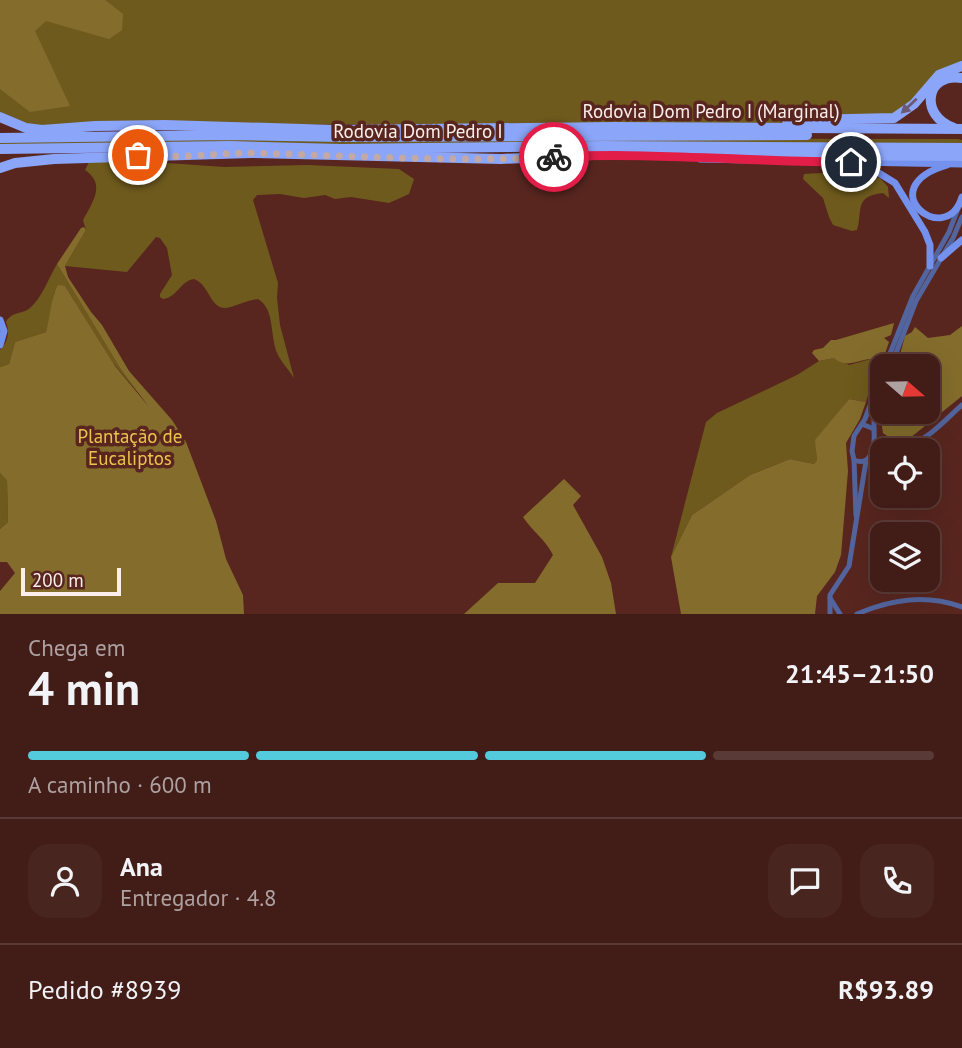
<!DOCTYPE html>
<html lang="pt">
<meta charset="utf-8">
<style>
:root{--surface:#421c17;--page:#492520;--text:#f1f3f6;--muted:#aea1a1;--line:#5a3a36;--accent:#54cadd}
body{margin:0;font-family:"PT Sans",sans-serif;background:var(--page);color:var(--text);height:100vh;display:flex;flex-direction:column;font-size:26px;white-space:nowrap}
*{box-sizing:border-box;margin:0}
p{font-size:23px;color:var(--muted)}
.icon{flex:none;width:38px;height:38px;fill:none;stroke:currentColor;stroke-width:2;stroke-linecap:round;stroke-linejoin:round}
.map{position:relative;height:614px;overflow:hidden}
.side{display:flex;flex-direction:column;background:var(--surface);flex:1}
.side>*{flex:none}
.needle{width:46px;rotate:110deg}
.tools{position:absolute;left:870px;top:354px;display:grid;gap:14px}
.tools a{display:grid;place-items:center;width:70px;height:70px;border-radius:14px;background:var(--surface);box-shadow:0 7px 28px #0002,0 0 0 2px var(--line);font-size:35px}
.scale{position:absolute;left:21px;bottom:18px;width:100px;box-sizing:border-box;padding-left:7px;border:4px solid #fceeec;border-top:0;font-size:19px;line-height:24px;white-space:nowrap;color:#fceeec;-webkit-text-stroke:5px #58261f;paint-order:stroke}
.pin{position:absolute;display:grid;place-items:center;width:60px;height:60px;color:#fff;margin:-30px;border:4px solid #fff;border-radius:50%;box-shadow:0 2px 7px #0007}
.courier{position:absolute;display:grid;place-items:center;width:70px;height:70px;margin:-35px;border:5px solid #e11d48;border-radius:50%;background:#fff;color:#222;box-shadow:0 2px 9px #0007}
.head em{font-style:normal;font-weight:600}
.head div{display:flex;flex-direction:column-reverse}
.head{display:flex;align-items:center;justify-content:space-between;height:119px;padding:0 28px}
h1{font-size:46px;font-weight:600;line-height:52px}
.bar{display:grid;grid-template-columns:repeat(4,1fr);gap:10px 7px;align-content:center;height:84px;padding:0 28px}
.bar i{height:9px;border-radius:5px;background:var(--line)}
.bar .on{background:var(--accent)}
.bar p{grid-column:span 4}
.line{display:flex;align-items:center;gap:18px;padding:0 28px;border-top:2px solid var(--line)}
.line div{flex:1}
.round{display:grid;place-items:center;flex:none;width:74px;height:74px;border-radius:21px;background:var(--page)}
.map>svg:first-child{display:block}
.green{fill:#6f5a1d}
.forest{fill:#846d2c}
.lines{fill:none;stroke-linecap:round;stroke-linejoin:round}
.minor{stroke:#53659e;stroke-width:5}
.major{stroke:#7591ee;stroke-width:7}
.highway{stroke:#8ba5f8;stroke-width:10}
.oneway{fill:#6c5976}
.done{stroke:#c3a8a4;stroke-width:7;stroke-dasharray:0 12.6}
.route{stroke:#e11d48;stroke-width:9}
.labels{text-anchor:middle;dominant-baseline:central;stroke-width:7;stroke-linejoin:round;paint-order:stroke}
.street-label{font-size:19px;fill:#fceeec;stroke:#58261f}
.park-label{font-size:19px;fill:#ecc34c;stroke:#58261f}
</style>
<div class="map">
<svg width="962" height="614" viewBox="0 0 962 614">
<rect width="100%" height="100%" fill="#58261f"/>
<g class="green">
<path d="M0,0h962v63l-50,40 -31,17h-75l-73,8 -141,-4 -562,1 -30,-13z"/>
<path d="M237,138l721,1 4,1v5l-962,1v-5z"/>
<path d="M137,161l87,6 83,-2 92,4 15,10 -5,15 -20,9 -38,-6 -16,2 -10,-4 -21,3 -24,-4 -23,1 -4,5 25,83 -1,15 3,27 14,53c-5,-8 -12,-15 -16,-23 -9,-18 -2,-45 -20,-56 -11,1 -21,7 -32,9 -16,1 -17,-24 -32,-29 -14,2 -16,18 -31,20l-3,-2v-3l12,-19 -5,-27 -7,-10 -4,-1 -29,35 -62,-6 21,-36 -3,-10c10,-18 23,-36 2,-50l4,-8z"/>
<path d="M822,173l58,5 8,9 1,11 -6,-5c-30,3 -20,19 -26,37l-5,1 -19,-6 -4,-8 -6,-19 -20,-19 1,-5z"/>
<path d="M57,264l63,104 31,40 -38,-45 -48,-77 -11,7 -1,16 -7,23 -31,10 -6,22 -9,3v-17c8,-8 10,-18 6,-28 6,-11 15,-7 24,-14 12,-10 19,-31 27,-44z"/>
<path d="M834,358l15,7 22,-6 5,3c-5,14 -5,26 -10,40l-17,-3 -33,41 1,20 -3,4 -24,-5 -40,16 -58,40 -21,42 35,-135 11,-9 80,-38 22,-14z"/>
<path d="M0,473l7,6 1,43 -8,7z"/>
</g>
<g class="forest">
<path d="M0,0h105l18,14 -1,16 -13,9 -63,-18 -11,10 35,75 -40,6 -30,-23z"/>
<path d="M84,227l2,3 -21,36 3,11 23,35 11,13 27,46 43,49 14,22 30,79 10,38 17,36 1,19h-244v-23l15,-18 -8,-11h-7v-33l8,-7 -1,-42 -7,-7v-106l9,-3 6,-22 31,-10c4,-14 5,-35 12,-47l7,1 50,80 34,41 -29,-39 -63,-104 24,-36z"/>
<path d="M894,323l-3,12 -7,3 5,4 -13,38 -4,6 -2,-7 5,-17 -4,-3c-15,1 -24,10 -37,-1l-15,3 -7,-8 2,-3 9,-2 8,-8h5z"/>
<path d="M962,326v70l-52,42 -14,4 -13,-9 -2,-14 3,-8h44v-45h-31l8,-30 7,-4 3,-5 13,11 22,-3z"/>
<path d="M849,399l17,3 -6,17 -14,24 2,28 -7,84 -6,17 -18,24 -2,18h-134l-10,-57 21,-42 58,-40 40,-16 24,5 3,-4 -2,-20z"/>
<path d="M564,479l17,17 -8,9 29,52 9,26 5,31h-152l34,-31h37l18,-28c-7,-15 -21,-24 -30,-38z"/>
</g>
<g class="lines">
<g class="minor">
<path d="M885,366l28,-70 36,-64 10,-26"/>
<path d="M891,366l25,-65 37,-63 9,-21"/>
<path d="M862,424l12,5c1,14 -1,39 -20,31l-2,-9 2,-15 11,-17 17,-45"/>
<path d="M874,429v-18l8,-22"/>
<path d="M872,452c11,-7 25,-3 37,-7 20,-6 37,-26 53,-40"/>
<path d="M854,460l2,56"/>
<path d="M830,598l10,16"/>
<path d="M830,614v-19l19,-29 17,-105"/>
<path d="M857,614c35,-15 69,-20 105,-7"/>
</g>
<g class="major">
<path d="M700,159l262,5"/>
<path d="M947,165c-78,23 -1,85 15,32"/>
<path d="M853,166l21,4 21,13 30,49 5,13v21"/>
<path d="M941,258l21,-18"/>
<path d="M0,320l4,11 -4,14"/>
</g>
<g class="highway">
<path d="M0,117l26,11 16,2 53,-4 70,-1 170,5 279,-3 348,2"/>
<path d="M787,124l19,-4 88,-2 20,-14 25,-29 23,-9"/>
<path d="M954,128c-35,-12 -29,-56 8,-50"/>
<path d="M0,138l229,-3 114,2 464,-2"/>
<path d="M0,149l230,-3 111,3 262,-3 359,2"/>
<path d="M0,168l15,-5 39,-4 198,-6 249,6 114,-5 347,2"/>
</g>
</g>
<defs><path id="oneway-solid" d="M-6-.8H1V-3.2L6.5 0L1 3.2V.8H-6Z" transform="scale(1.75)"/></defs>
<use class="oneway" href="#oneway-solid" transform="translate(909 106) rotate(137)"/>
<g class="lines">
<path class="done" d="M138,155c39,4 78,-2 117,-2 99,3 199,9 299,4"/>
<path class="route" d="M554,157c99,-5 198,5 297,5"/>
</g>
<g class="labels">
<g class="street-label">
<text x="711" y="111">Rodovia Dom Pedro I (Marginal)</text>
<text x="418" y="131">Rodovia Dom Pedro I</text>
</g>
<g class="park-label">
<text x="130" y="436">Plantação de<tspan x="130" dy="22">Eucaliptos</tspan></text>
</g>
</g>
</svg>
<div class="tools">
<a><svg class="needle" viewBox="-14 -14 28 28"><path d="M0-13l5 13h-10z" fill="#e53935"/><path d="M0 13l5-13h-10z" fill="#aea1a1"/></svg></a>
<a><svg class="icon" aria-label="locate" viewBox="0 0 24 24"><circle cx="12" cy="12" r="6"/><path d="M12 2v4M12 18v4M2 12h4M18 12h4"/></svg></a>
<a><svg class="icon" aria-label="layers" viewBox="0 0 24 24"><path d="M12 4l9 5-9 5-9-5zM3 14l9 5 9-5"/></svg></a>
</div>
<div class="scale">200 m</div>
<div class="pin" style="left:138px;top:155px;background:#ea580c"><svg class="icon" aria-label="bag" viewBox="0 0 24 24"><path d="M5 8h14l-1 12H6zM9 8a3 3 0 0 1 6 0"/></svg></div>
<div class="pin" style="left:851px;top:162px;background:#1f2937"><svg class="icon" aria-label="home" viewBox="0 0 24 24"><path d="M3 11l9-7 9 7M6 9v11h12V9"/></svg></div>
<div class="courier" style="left:554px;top:157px"><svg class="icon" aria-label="bike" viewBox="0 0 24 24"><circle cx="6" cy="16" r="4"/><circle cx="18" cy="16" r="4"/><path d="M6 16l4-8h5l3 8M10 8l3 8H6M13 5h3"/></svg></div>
</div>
<section class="side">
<div class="head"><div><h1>4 min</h1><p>Chega em</p></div><em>21:45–21:50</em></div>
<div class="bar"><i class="on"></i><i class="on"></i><i class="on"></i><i></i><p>A caminho · 600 m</p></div>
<div class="line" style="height:126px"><a class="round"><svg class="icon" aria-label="person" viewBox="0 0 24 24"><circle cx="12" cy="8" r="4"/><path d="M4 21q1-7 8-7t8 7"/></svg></a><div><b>Ana</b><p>Entregador · 4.8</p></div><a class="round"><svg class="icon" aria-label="chat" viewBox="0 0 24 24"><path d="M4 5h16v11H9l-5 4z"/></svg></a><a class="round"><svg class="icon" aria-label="phone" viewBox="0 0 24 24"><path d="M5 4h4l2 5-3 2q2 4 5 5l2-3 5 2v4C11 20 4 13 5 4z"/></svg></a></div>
<div class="line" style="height:91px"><div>Pedido #8939</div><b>R$93.89</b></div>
</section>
